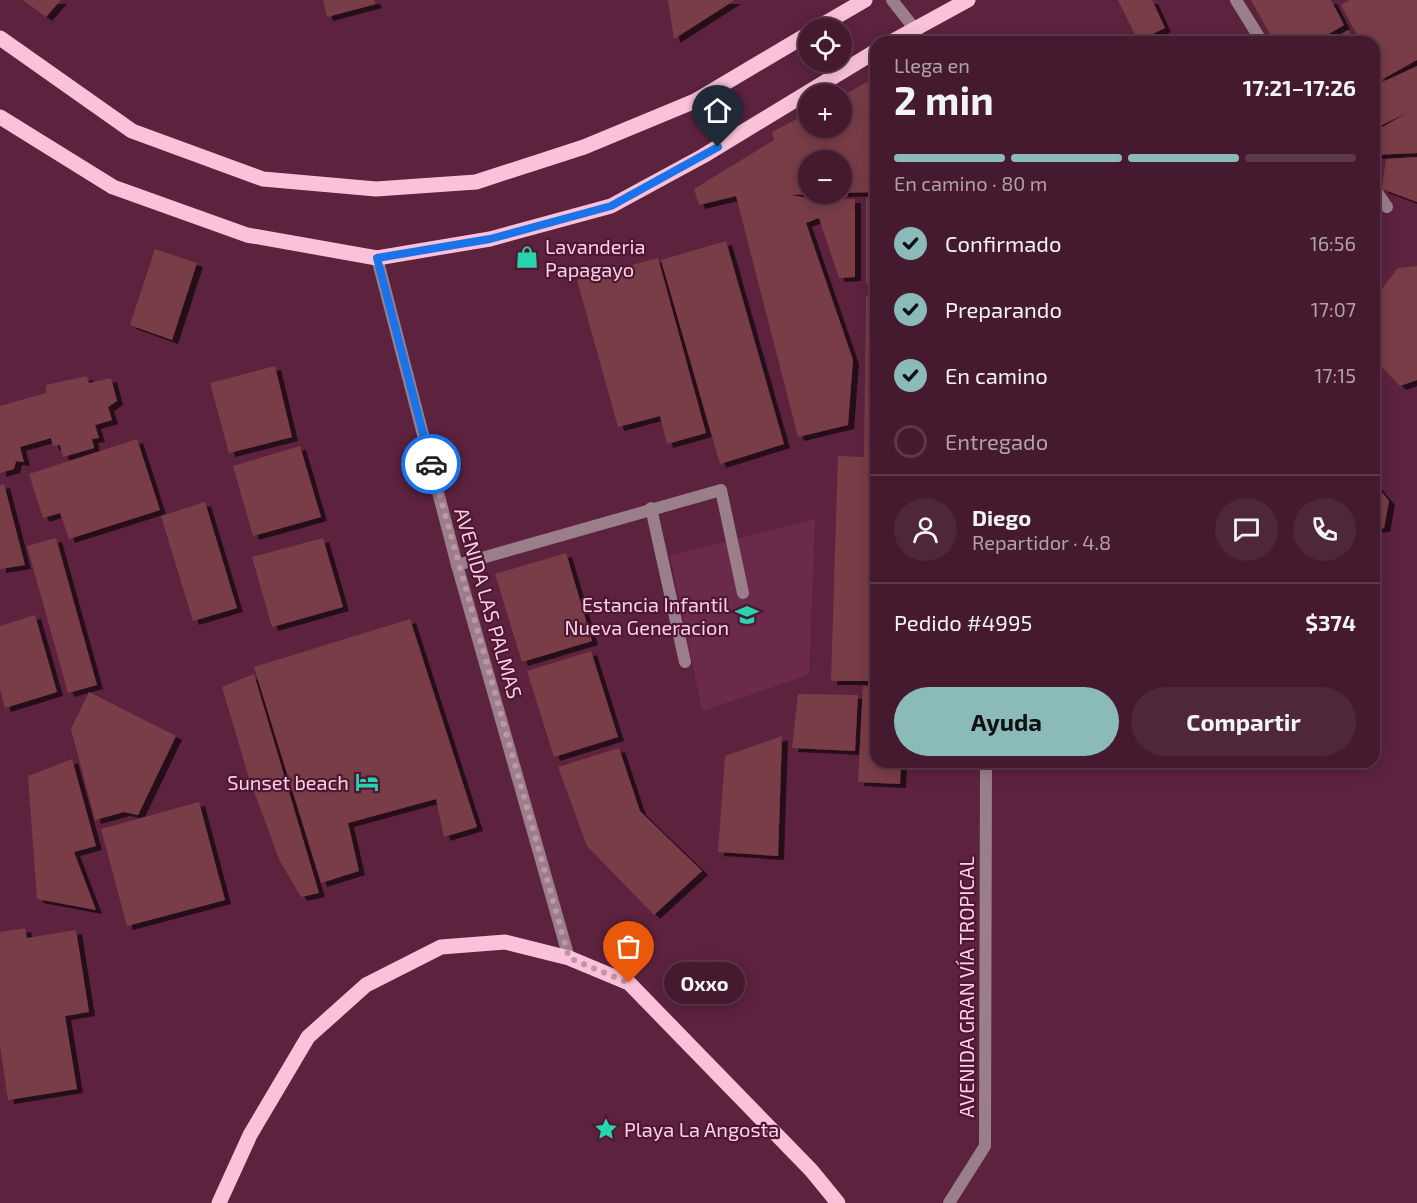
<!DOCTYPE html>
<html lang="es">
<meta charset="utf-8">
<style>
:root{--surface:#451a2e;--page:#4f273a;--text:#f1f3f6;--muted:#b0a1aa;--line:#5d384a;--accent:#8bbbb9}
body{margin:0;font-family:"Exo 2",sans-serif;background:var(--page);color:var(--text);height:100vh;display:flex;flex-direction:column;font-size:22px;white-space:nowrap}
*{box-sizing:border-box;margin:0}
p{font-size:20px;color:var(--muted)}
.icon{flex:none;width:33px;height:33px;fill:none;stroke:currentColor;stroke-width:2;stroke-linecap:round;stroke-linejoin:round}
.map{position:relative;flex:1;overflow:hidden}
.panel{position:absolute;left:870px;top:36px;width:510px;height:732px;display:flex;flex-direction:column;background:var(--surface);border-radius:18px;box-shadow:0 3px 15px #0003,0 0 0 2px var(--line)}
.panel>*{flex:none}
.controls{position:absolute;left:798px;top:18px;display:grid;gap:12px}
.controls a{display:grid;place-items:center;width:54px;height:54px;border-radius:50%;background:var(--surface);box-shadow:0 3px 15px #0003,0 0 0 2px var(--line);font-size:30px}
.pin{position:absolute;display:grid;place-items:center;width:51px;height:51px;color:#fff;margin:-62px -26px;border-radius:50% 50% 50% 0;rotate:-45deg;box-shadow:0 0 6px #0007}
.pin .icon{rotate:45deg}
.courier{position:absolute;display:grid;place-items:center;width:60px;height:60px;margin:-30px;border:4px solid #1a73e8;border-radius:50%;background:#fff;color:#222;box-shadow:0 2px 8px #0007}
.bubble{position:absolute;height:42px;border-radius:21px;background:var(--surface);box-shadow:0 3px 15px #0003,0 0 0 2px var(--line);font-size:20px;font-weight:700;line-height:42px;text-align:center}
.overview em{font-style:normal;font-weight:700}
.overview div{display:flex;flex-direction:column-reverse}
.overview{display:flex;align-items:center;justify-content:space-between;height:102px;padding:0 24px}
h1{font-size:39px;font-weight:700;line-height:45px}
.bar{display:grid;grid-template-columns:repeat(4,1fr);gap:9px 6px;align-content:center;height:72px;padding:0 24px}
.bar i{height:8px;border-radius:4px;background:var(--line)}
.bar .active{background:var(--accent)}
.bar p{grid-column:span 4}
.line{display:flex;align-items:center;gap:15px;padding:0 24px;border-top:2px solid var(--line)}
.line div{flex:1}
.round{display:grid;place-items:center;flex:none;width:63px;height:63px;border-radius:32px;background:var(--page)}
ol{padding:0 24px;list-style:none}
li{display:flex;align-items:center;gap:18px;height:66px}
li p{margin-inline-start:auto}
li .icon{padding:6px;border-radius:50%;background:var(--accent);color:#111;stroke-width:4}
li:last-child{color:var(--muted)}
li i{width:33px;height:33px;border:3px solid var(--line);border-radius:50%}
.cta{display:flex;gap:12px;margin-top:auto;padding:12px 24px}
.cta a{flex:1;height:69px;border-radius:36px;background:var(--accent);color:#111;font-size:24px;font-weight:700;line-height:69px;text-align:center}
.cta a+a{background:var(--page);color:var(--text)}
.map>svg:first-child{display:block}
.built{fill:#6b2a4a}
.building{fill:#793e46;filter:url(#shadow)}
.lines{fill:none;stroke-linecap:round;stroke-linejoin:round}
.street{stroke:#9a7f8a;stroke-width:12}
.primary{stroke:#fac2d9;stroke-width:15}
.done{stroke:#c194a8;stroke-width:6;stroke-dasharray:0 10.8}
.route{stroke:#1a73e8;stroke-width:8}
.labels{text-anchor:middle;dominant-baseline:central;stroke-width:4.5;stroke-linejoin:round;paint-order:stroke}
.poi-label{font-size:20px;fill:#f8d2e1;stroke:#501734;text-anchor:start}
.street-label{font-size:20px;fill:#f8d2e1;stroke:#501734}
</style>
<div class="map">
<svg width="1417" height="1203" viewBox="0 0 1417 1203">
<defs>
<filter id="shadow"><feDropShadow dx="6" dy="4" stdDeviation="0" flood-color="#0009"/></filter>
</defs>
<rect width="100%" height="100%" fill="#5c223e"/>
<path class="built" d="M815,519l-6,156 -107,36 -32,-156z"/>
<g class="building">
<path d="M23,0h38l-15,17z"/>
<path d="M323,0h51l2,4 -49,13z"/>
<path d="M668,0h67l-61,39z"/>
<path d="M1118,0h34l13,28 -27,13z"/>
<path d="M1251,0h80l13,25 -29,17h-41z"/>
<path d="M1350,0h67v60l-36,20 -7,-14v-24h-13l-20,-37z"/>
<path d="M1348,30l7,12h-27z"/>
<path d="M1024,35v7h-47v-5z"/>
<path d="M1417,66v87l-43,2v-23l36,-21 -36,18v-43z"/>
<path d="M867,82l9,17v93l-34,1v-33h-34v34l-17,1 22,4h42v78l-16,1 -20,-60 -13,5 47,137 -5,65 -50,12 -62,-241 -37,9 -5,-16 80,-49 -2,-8 36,-19v15h34v-32z"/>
<path d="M1417,157v45l-35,-13 4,-30z"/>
<rect x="866" y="198" width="10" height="86"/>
<path d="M726,241l58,203 -64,20 -59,-204z"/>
<path d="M155,249l42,14 -25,77 -42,-15z"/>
<path d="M658,258l48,175 -39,11 -7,-28 -42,11 -41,-147z"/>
<path d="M1417,266v114l-17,6 -26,-27v-60l24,-31z"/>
<path d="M866,296h10v385h-45l7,-225 26,1z"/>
<path d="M275,366l17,71 -63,16 -19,-70z"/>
<path d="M87,376l2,7 22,-5 6,23 -9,6 4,13 -17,5 4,13 -7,1 2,9 -31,9 -3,-12 -7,1 -2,-8 -31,9 4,15 -8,-1 -2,8 -14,4v-67l46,-13v-8z"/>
<path d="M137,439l23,71 -91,29 -9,-26 -17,5 -14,-44z"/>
<path d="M300,446l21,71 -68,19 -20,-70z"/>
<path d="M1374,483l15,18 -5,27 -10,1z"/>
<path d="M4,484l21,81 -25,4v-84z"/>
<path d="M205,502l32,106 -44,13 -32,-105z"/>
<path d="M56,538l41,147 -29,8 -41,-147z"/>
<path d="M323,538l20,69 -71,20 -20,-70z"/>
<path d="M566,553l26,88 -70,21 -27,-88z"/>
<path d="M35,615l22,77 -52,16 -5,-19v-63z"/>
<path d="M410,619l67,208 -33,10 -8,-38 -88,24 11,48 -38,12 -67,-216z"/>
<path d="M591,651l27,86 -64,20 -27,-86z"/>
<path d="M254,674l65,219 -18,4 -22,-38 -30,-81 -27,-91z"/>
<path d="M863,686l13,1v75h25l-1,22 -42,-2z"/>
<path d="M89,692l87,44 -38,79 -14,-3 -29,8 -24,-91z"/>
<path d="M798,694l60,1 -3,56 -63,-3z"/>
<path d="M782,736l-4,120 -60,-4 7,-96z"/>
<path d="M619,748l21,63 62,60 -48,44 -67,-69 -29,-79z"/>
<path d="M72,759l24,87 -22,6 22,58 -59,-11 -9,-123z"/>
<path d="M199,802l26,98 -98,26 -26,-97z"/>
<path d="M25,928l2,10 49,-8 13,82 -24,4 12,73 -69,11 -8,-54v-114z"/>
</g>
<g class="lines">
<g class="street">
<path d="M892,0l22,28 6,14"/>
<path d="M1236,0l26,42"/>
<path d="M1374,188l13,19"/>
<path d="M377,258l80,307 112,393"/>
<path d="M651,508l34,154"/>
<path d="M457,565l264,-75 22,103"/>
<path d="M949,1203l36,-57 1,-384"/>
</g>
<g class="primary">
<path d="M817,28l48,-28"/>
<path d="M0,38l132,93 131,48 113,10 100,-7 108,-35 111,-46 113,-67"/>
<path d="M891,42l77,-42"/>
<path d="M0,117l113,70 134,48 130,23 113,-19 121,-33 92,-50 173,-105"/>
<path d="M219,1203l31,-68 58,-98 58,-52 75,-38 64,-5 64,16 60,25 182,187 27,33"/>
</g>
</g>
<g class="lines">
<path class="done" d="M431,464l138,494 60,25"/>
<path class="route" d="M431,464l-54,-206 113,-19 121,-33 107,-59"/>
</g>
<defs>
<g id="shop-bare" transform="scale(1.8)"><path d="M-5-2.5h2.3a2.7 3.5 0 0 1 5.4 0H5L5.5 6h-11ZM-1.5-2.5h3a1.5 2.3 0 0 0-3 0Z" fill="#26d5ae" stroke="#501734" stroke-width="2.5" paint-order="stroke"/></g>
<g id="school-bare" transform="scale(1.8)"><path d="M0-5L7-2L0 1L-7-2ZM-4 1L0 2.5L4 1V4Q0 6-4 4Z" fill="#26d5ae" stroke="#501734" stroke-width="2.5" paint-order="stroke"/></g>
<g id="hotel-bare" transform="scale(1.8)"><path d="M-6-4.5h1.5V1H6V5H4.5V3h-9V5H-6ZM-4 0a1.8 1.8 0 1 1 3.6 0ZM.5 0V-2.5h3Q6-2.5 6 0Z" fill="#26d5ae" stroke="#501734" stroke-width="2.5" paint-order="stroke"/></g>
<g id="sight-bare" transform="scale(1.8)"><path d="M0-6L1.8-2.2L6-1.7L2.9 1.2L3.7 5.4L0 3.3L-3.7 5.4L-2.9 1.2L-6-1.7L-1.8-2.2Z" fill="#26d5ae" stroke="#501734" stroke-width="2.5" paint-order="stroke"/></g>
</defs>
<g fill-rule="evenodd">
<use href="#shop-bare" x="527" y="257"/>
<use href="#school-bare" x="747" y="615"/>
<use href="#hotel-bare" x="367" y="782"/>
<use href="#sight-bare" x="606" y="1129"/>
</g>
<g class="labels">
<g class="poi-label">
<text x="545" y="246">Lavanderia<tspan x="545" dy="23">Papagayo</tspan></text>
<text x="729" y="604" text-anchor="end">Estancia Infantil<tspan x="729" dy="23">Nueva Generacion</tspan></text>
<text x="349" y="782" text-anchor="end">Sunset beach</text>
<text x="624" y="1129">Playa La Angosta</text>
</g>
<g class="street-label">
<text transform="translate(489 603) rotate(74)">AVENIDA LAS PALMAS</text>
<text transform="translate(966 987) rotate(-90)">AVENIDA GRAN VÍA TROPICAL</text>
</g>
</g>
</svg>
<div class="controls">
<a><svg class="icon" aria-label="locate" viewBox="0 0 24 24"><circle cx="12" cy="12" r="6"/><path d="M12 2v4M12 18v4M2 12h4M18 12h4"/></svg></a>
<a>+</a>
<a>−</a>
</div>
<div class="pin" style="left:629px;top:983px;background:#ea580c"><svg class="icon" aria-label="bag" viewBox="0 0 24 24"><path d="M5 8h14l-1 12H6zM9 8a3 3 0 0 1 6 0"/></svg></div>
<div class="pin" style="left:718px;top:147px;background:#1f2937"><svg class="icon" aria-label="home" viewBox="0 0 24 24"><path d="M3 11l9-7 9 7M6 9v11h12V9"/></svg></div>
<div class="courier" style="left:431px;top:464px"><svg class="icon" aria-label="car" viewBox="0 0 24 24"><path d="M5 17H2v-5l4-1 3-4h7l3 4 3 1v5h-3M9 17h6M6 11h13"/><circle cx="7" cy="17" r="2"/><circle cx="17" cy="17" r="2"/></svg></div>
<div class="bubble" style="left:664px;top:962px;width:81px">Oxxo</div>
<section class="panel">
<div class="overview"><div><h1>2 min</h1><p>Llega en</p></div><em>17:21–17:26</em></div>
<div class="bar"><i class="active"></i><i class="active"></i><i class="active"></i><i></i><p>En camino · 80 m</p></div>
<ol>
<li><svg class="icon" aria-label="check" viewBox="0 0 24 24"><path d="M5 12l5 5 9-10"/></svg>Confirmado<p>16:56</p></li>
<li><svg class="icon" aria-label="check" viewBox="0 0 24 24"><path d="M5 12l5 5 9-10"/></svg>Preparando<p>17:07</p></li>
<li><svg class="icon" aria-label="check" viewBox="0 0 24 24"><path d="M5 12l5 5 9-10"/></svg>En camino<p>17:15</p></li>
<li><i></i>Entregado</li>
</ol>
<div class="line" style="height:108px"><a class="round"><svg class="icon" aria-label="person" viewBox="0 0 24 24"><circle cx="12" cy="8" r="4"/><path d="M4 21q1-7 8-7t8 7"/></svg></a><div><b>Diego</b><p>Repartidor · 4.8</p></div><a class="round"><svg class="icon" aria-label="chat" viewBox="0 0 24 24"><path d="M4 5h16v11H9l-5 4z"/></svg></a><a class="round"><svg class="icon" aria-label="phone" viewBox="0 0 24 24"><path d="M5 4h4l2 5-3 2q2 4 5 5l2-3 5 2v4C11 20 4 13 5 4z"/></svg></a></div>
<div class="line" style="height:78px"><div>Pedido #4995</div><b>$374</b></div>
<div class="cta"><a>Ayuda</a><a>Compartir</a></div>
</section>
</div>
